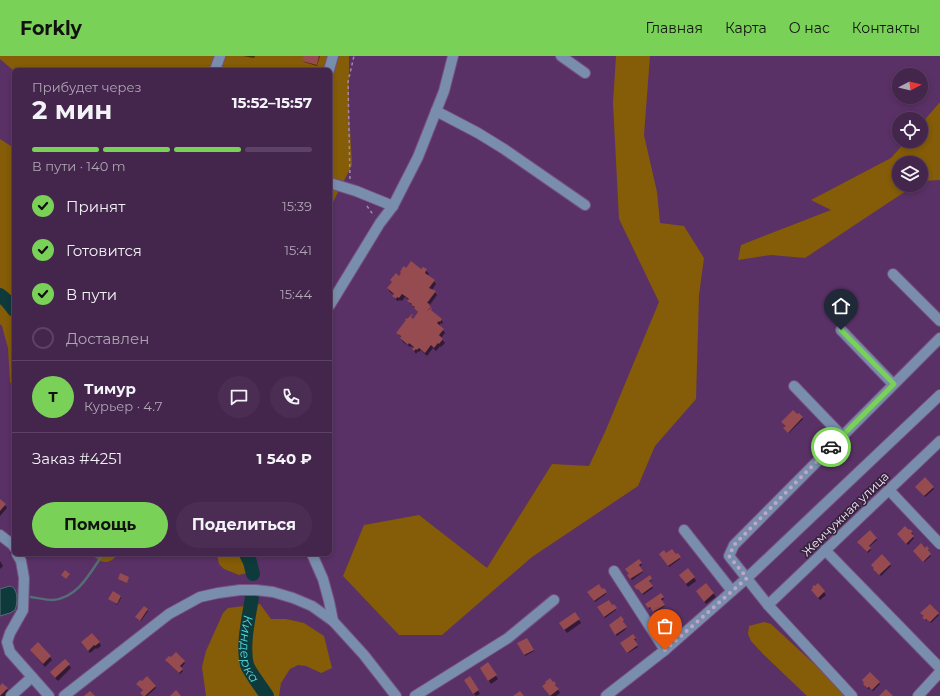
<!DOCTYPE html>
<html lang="ru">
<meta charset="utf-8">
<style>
:root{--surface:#44254c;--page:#4b2d53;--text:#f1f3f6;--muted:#afa5b5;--line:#5c4264;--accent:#7ad157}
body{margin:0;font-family:Montserrat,sans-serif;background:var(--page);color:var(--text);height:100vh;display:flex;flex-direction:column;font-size:15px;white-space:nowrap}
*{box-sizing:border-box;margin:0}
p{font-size:13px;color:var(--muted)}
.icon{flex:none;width:22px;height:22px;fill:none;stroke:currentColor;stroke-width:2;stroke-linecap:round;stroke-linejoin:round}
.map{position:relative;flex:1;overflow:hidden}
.sheet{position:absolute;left:12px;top:12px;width:320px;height:488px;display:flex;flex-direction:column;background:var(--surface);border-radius:6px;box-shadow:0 2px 6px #0003,0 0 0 1px var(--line)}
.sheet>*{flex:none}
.needle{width:26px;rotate:83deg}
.buttons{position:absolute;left:892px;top:12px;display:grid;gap:8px}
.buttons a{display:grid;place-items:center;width:36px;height:36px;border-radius:50%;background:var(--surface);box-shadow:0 2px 6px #0003,0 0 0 1px var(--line);font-size:20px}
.pin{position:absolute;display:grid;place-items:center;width:34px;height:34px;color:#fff;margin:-41px -17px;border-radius:50% 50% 50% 0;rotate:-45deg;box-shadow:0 0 4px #0007}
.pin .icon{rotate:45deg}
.courier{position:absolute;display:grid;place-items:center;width:40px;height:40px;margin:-20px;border:3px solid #7ad157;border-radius:50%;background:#fff;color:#222;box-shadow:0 1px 5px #0007}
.headline em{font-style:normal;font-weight:700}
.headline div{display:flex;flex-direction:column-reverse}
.headline{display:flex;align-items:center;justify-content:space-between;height:68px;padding:0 20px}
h1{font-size:26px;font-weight:700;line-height:30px}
.bar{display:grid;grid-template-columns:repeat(4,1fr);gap:6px 4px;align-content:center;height:48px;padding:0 20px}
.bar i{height:5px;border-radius:3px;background:var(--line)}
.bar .active{background:var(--accent)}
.bar p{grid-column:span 4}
.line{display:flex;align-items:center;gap:10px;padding:0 20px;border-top:1px solid var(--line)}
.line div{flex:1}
.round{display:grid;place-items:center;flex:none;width:42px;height:42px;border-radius:21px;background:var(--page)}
ol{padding:0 20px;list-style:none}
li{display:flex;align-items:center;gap:12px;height:44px}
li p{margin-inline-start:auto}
li .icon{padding:4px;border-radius:50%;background:var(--accent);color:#111;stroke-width:4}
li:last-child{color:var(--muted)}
li i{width:22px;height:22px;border:2px solid var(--line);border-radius:50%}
.cta{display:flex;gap:8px;margin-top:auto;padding:8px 20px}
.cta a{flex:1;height:46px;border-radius:24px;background:var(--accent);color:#111;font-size:16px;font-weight:700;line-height:46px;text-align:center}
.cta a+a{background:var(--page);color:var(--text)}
header{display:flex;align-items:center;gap:24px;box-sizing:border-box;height:56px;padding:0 20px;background:var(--accent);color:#111}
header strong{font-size:19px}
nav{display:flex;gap:22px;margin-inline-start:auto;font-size:14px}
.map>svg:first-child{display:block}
.green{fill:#855c07}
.water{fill:#0e3a3c;stroke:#546d76}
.shadow{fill:#0007}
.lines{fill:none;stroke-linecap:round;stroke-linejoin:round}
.stream{stroke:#546d76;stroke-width:2.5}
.river{stroke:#0e3a3c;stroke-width:14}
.building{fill:#954b4f}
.minor-casing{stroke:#765181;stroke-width:12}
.path{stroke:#a688af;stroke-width:1.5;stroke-dasharray:3 3;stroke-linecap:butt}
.minor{stroke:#798ead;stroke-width:10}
.done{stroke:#bfa5c8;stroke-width:4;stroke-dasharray:0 7.2}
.route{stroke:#7ad157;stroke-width:5}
.labels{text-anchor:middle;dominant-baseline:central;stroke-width:3.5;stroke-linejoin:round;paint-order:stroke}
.street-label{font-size:12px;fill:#f6e3fc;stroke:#35233b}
.water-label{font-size:13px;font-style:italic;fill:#4dd8dc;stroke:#35233b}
</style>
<header>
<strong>Forkly</strong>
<nav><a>Главная</a><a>Карта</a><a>О нас</a><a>Контакты</a></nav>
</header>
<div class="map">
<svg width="940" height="640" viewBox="0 0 940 640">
<rect width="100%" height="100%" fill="#5a3166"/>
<g class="green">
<path d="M0,0h349v54l3,55 -22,43v-138h-316v1l-14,-12z"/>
<path d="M616,0h34l-6,79 13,57 3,31 24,3 20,32 -5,37 -3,104 -41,47 -17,40 -106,71 -90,78h-43l-56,-59 21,-51 55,-10 68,53 65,-104 37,2 16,-34 54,-130 -40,-83 -6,-116z"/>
<path d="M940,46v78l-19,1v-18h-22v22h16l-110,73 -34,-3 -33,5 3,-15 90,-35 -20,-10 80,-42 15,-17h15v-17z"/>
<path d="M0,83l14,9v240l-4,-6 -2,-34 -6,-22 -2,-2z"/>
<path d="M92,498h26c-2,2 -5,6 -8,7 -7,3 -14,-2 -18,-7z"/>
<path d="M217,498h34l-2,11 -2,8 -8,2 -15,-6 -5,-5z"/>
<path d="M260,548l11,15h15l18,4 20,13 8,32 -11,5 -15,-7 -8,-1 -8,4 -9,14 -2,13h-73l-4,-29 4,-16 17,-38 5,-5z"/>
<path d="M764,566l7,2 78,72h-42l-44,-42 -12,-13 -3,-7 1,-8z"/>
</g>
<path class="water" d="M10,530c2,1 4,1 5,4 3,5 2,15 0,20l-5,3 -10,3v-27z"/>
<g class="shadow">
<path d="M243,0h12l-1,2z"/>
<path d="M305,0h15l-3,10 -13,-4 -1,-1z"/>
<path d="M406,213l15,1 4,-1 4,5 -1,1 6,6 2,3 -4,6 3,2 2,3 -8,11 4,7 8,6 2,4 -1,1 -1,-1 -2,3 4,4 2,3 -4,5 4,5 -4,4 -1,-1 -4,5 -3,-3 -6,8 -6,-6 -2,2 -1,-1 -2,3 -3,-5 1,-1 -3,-2 -1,1 -7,-5 -2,-4 -3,-5 15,-13 6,-7 -4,-5 -4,-3 -2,-4v-1l-4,-3 -3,4 -2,-1 -2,1 -3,-2 -2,-3 1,-1 -4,-3 -2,-3z"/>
<path d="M799,358l4,5 -14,14 -4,-3z"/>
<path d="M916,431h17l1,2 -9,8z"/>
<path d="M0,444l5,5 2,3 -7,8z"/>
<path d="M912,476l1,2 -1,1 2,3 -6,7 -9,-9z"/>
<path d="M876,482l1,2 -8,7 2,3 -3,3 -9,-9z"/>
<path d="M925,493h3l1,2 -1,1 3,4 -7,6 -9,-9z"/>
<path d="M660,498l16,1h1l3,4 -11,8z"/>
<path d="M639,504l3,5 -3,2 4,5 -11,8 -3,-4z"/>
<path d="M0,505l3,5 -3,3z"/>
<path d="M890,508l1,2 -10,10 -6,-6z"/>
<path d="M649,520l3,4 -3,2 4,6 -10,7 -3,-6 -2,1 -3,-4z"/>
<path d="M694,521l2,4 -8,6 -6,-8z"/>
<path d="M706,528l10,13 -10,7 -7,-9z"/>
<path d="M815,531l9,5 2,3 -6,5 -8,-10z"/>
<path d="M604,533l2,5 -11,8 -7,-10 14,-2z"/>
<path d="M661,538l3,5 -3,2 4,5 -10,7 -4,-5 -2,1 -2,-5z"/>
<path d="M121,540v2l-4,7 -7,-6z"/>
<path d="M614,549l2,5 -11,8 -7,-10 14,-2z"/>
<path d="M144,551l4,4 -7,10 -4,-2z"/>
<path d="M672,556l2,4 -2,2 3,5 -9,6 -3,-5 -2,1 -3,-4z"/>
<path d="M575,557l6,10 -14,10 -7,-10z"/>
<path d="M938,558l1,1 -8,8 -4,-4 -1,2 -1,-2z"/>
<path d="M621,562l3,4 -1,1 3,6 -9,7 -7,-10z"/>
<path d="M633,580l3,4 -2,1 4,6 -10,6 -7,-10z"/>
<path d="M527,583l7,12 -9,5 -6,-12z"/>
<path d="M99,586l2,4 -4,3 -1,-1 -6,5 -8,-10z"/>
<path d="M31,594l19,7 2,3 -7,7 -12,-14z"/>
<path d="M176,598l9,9 -4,5 2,3 -3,3 -13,-12z"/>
<path d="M65,604l6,8 -13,13 -5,-5z"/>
<path d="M483,616l13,4 2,3 -7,5z"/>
<path d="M554,626l6,11 -4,3h-6l-4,-6 1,-7z"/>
<path d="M879,627l1,1 -7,7 -3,-3 -2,1 -3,-3z"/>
<path d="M467,628l11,6 2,4 -4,2z"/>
<path d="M155,630l1,2 -9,8h-3z"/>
<path d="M0,631l7,2 2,3 -4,4h-5z"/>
</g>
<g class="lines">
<path class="stream" d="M31,541c7,1 15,3 22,3 25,-2 37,-27 50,-46"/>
<g class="river">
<path d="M0,239l7,6 7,9"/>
<path d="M246,498l4,8 3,12"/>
<path id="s1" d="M252,541c-3,20 -10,48 -5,68 3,8 15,23 20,31"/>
</g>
</g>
<g class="building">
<path d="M304,0h15l-2,9 -15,-4z"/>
<path d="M411,205l10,8 2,-2 4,2 -2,4 10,7 -6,8 7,3 -9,12 3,1 -1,1 2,2 -4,4 4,-3 1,1 -1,1 11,9 -2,3 -1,-1 -2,2 7,6 -5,6 4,4 -4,5 -1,-1 -4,5 -3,-3 -6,8 -6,-5 -2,2 -1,-1 -2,2 -2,-2 2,-2 -5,-4 -1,2 -8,-7 1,-2 -5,-3 10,-13h-1l1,-2 1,1 5,-5h1l-2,3 2,2 5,-7 -4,-4 1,-1 -4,-2 1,-1 -5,-3 2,-2 -7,-5 -3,4 -2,-1 -1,2 -4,-3 2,-2 -7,-6 5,-6 -2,-2 6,-7 3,3 2,-3 -1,-1 2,-3h-1l3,-3 2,2z"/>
<path d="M793,354l4,4 2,-1 4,4 -15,16 -5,-5 3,-2 -5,-4z"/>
<path d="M925,421l9,10 -10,9 -9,-9z"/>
<path d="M0,443l6,5 -6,7z"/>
<path d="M905,470l4,4 1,-1 3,3 -2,1 3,3 -8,8 -9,-10z"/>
<path d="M870,474l7,8 -8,8 2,2 -4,4 -10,-10z"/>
<path d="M921,487l4,5 2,-2 2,3 -1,1 3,4 -8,8 -10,-11z"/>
<path d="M672,493l4,5 2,-1 3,4 -13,9 -9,-12 5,-4 2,3z"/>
<path d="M882,498l9,10 -12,11 -6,-6 1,-1 -3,-3z"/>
<path d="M639,503l3,4 -3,2 4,6 -13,8 -3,-4 2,-1 -4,-5z"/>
<path d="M688,512l7,9 -9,7 -7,-9z"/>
<path d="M65,514l5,4 -4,5 -5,-4z"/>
<path d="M120,517l9,4 -2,6 -9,-4z"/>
<path d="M650,519l2,4 -3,2 4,5 -11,8 -4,-5 -1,1 -3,-4z"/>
<path d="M706,527l8,10 -10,9 -8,-11z"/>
<path d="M818,527l7,8 -7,7 -7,-8 2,-2 -1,-1 2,-2 1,1z"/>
<path d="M599,528l3,5 2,-1 3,4 -13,9 -7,-9z"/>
<path d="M113,535l8,5 -4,8 -9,-5z"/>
<path d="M661,537l3,4 -3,2 4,6 -12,7 -3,-5 -2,1 -3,-4z"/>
<path d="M609,544l3,5 2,-1 3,4 -13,9 -7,-10z"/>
<path d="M930,548l9,9 -9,9 -4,-3 -1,1 -3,-3 2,-1 -4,-3z"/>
<path d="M144,550l4,3 -8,12 -5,-4z"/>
<path d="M672,555l3,4 -3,2 3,4 -11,7 -3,-4 -1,1 -3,-4z"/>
<path d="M575,556l5,7 -16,11 -5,-7z"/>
<path d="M621,560l3,4 -1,1 4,6 -12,8 -6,-10z"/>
<path d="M92,577l8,9 -5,4 -1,-1 -6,6 -7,-9z"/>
<path d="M633,578l3,4 -2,1 4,6 -11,8 -7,-10z"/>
<path d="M527,582l7,12 -10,5 -7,-12z"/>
<path d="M38,586l13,14 -8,8 -13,-14z"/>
<path d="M176,596l9,9 -5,5 3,3 -4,4 -14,-13 4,-4 2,1z"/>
<path d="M65,603l5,5 -15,14 -5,-6z"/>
<path d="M488,606l9,13 -9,6 -8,-13z"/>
<path d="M870,616l10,10 -8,8 -3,-3 -2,1 -4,-4 1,-1 -2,-3z"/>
<path d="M147,620l9,10 -11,10h-2l-3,-3 3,-3 -7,-6 4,-4 2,1z"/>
<path d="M470,620l9,14 -6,4 -9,-14z"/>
<path d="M550,622l3,4 1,-1 2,3 -1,1 4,4 -9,7 -8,-10 4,-3 -1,-1z"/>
<path d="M2,627l6,5 -8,8v-10z"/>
<path d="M886,633l7,7h-14z"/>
<path d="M176,634l5,6h-11z"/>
<path d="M90,635l5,5h-11z"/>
<path d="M520,635l4,5h-11z"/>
</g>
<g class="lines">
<g class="minor-casing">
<g id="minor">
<path d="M561,0l24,17"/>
<path d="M215,14l5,-14"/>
<path d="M329,14l4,-14"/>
<path d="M436,55l42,22 26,16 81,56"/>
<path d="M330,127l26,8 37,15"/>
<path d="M893,218l47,47"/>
<path d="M330,249l50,-82 13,-17 25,-49 26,-66 9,-35"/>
<path d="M841,274l52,54"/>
<path d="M794,330l48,50"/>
<path d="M889,434l51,54"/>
<path d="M684,474l48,61"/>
<path d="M0,479l13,10 1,2"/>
<path d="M825,494l115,118"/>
<path d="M17,498l4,7 3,17 -1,32 -13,23 -3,9 3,10 39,44"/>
<path d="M312,498l11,25 6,22 4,20"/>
<path d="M614,515l51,79"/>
<path d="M768,549l172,-164"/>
<path d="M11,640l21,-19"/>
<path d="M64,640l105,-82 31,-17 18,-4 22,-3h16l17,2 20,6 19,8 21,15 31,34 32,41"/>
<path d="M415,640l93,-58 46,-38"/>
<path d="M606,640l59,-46 82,-72 193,-183"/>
<path d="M852,640l-84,-91 -39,-49 5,-11 206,-207"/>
<path d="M918,640l22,-24"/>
</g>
</g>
<g class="path">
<path d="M350,123l-2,-97 6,-26"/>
<path d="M367,150l7,10"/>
</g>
<use href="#minor" class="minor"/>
</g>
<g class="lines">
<path class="done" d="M665,594l82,-72 -18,-22 5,-11 97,-98"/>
<path class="route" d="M831,391l63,-63 -53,-54"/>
</g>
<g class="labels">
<g class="street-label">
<text transform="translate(845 458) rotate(-44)">Жемчужная улица</text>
</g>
<g class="water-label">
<text stroke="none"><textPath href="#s1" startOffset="53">Киндерка</textPath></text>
</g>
</g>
</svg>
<div class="buttons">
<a><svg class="needle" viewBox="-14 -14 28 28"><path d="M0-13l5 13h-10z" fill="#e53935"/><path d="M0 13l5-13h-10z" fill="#afa5b5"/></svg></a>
<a><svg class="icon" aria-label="locate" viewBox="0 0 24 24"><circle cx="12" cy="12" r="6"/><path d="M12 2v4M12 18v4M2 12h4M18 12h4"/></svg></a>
<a><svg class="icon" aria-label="layers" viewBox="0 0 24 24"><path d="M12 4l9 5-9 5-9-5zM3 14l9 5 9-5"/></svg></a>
</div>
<div class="pin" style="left:665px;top:594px;background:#ea580c"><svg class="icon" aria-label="bag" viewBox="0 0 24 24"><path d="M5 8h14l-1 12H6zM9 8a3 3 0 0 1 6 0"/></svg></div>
<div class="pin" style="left:841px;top:274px;background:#1f2937"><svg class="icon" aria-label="home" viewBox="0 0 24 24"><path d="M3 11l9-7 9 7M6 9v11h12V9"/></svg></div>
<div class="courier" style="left:831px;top:391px"><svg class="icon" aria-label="car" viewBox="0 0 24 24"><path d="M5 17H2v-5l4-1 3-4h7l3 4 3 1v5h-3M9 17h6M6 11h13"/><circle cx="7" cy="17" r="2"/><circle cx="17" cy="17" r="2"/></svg></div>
<section class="sheet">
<div class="headline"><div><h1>2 мин</h1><p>Прибудет через</p></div><em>15:52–15:57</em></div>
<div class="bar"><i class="active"></i><i class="active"></i><i class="active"></i><i></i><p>В пути · 140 m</p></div>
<ol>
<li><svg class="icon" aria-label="check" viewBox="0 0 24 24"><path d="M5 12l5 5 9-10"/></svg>Принят<p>15:39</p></li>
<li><svg class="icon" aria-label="check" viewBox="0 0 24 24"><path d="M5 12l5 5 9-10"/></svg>Готовится<p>15:41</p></li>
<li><svg class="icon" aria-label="check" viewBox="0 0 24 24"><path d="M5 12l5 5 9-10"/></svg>В пути<p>15:44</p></li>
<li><i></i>Доставлен</li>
</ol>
<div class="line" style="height:72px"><b class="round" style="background:var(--accent);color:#111">Т</b><div><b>Тимур</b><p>Курьер · 4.7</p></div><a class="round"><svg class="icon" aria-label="chat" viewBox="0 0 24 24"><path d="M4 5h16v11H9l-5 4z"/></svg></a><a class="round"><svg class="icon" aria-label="phone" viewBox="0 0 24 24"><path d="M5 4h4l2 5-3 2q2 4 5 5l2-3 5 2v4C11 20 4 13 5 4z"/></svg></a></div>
<div class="line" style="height:52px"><div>Заказ #4251</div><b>1 540 ₽</b></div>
<div class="cta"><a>Помощь</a><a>Поделиться</a></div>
</section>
</div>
